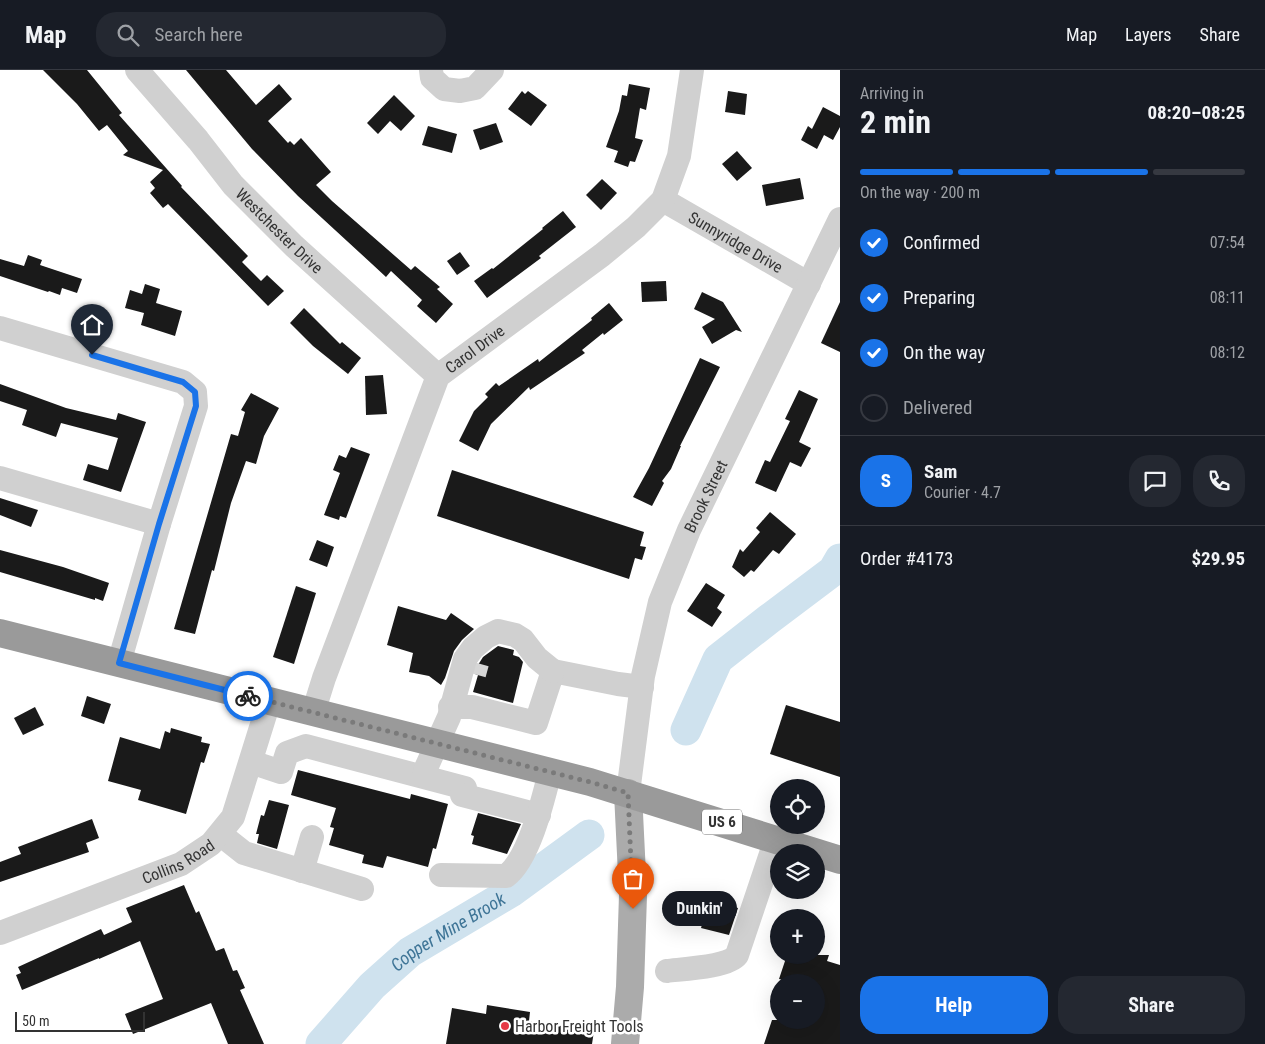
<!DOCTYPE html>
<meta charset="utf-8">
<style>
:root{--surface:#171b24;--page:#242831;--text:#f1f3f6;--muted:#9ea1a6;--line:#363941;--accent:#1a73e8}
body{margin:0;font-family:"Roboto Condensed",sans-serif;background:var(--page);color:var(--text);height:100vh;display:flex;flex-direction:column;font-size:19px;white-space:nowrap}
*{box-sizing:border-box;margin:0}
p{font-size:16px;color:var(--muted)}
.icon{flex:none;width:28px;height:28px;fill:none;stroke:currentColor;stroke-width:2;stroke-linecap:round;stroke-linejoin:round}
.map{position:relative;flex:1;overflow:hidden}
.drawer{display:flex;flex-direction:column;background:var(--surface);width:425px}
.drawer>*{flex:none}
.buttons{position:absolute;left:770px;top:709px;display:grid;gap:10px}
.buttons a{display:grid;place-items:center;width:55px;height:55px;border-radius:50%;background:var(--surface);box-shadow:0 5px 20px #0002;font-size:25px}
.scale{position:absolute;left:15px;bottom:12px;width:130px;box-sizing:border-box;padding-left:5px;border:2px solid #333;border-top:0;font-size:14px;line-height:18px;white-space:nowrap;color:#333;-webkit-text-stroke:4px #fff;paint-order:stroke}
.pin{position:absolute;display:grid;place-items:center;width:42px;height:42px;color:#fff;margin:-51px -21px;border-radius:50% 50% 50% 0;rotate:-45deg;box-shadow:0 0 5px #0007}
.pin .icon{rotate:45deg}
.courier{position:absolute;display:grid;place-items:center;width:50px;height:50px;margin:-25px;border:4px solid #1a73e8;border-radius:50%;background:#fff;color:#222;box-shadow:0 1px 6px #0007}
.bubble{position:absolute;height:35px;border-radius:18px;background:var(--surface);box-shadow:0 5px 20px #0002;font-size:16px;font-weight:700;line-height:35px;text-align:center}
.overview em{font-style:normal;font-weight:700}
.overview div{display:flex;flex-direction:column-reverse}
.overview{display:flex;align-items:center;justify-content:space-between;height:85px;padding:0 20px}
h1{font-size:32px;font-weight:700;line-height:38px}
.bar{display:grid;grid-template-columns:repeat(4,1fr);gap:8px 5px;align-content:center;height:60px;padding:0 20px}
.bar i{height:6px;border-radius:4px;background:var(--line)}
.bar .selected{background:var(--accent)}
.bar p{grid-column:span 4}
.line{display:flex;align-items:center;gap:12px;padding:0 20px;border-top:1px solid var(--line)}
.line div{flex:1}
.round{display:grid;place-items:center;flex:none;width:52px;height:52px;border-radius:20px;background:var(--page)}
ol{padding:0 20px;list-style:none}
li{display:flex;align-items:center;gap:15px;height:55px}
li p{margin-inline-start:auto}
li .icon{padding:5px;border-radius:50%;background:var(--accent);color:#fff;stroke-width:4}
li:last-child{color:var(--muted)}
li i{width:28px;height:28px;border:2px solid var(--line);border-radius:50%}
.action{display:flex;gap:10px;margin-top:auto;padding:10px 20px}
.action a{flex:1;height:58px;border-radius:20px;background:var(--accent);color:#fff;font-size:20px;font-weight:700;line-height:58px;text-align:center}
.action a+a{background:var(--page);color:var(--text)}
header{display:flex;align-items:center;gap:30px;box-sizing:border-box;height:70px;padding:0 25px;background:var(--surface);border-bottom:1px solid var(--line)}
header strong{font-size:24px}
nav{display:flex;gap:28px;margin-inline-start:auto;font-size:18px}
.search{width:350px;height:45px;background:var(--page);display:flex;align-items:center;gap:12px;box-sizing:border-box;padding:0 18px;border-radius:20px;color:var(--muted);font-size:19px}
main{display:flex;flex:1;min-height:0}
.map>svg:first-child{display:block}
.lines{fill:none;stroke-linecap:round;stroke-linejoin:round}
.river{stroke:#cfe2ee;stroke-width:31}
.building{fill:#1a1a1a}
.minor-tunnel{stroke:#d6d6d6;stroke-width:24;stroke-dasharray:24 12;stroke-linecap:butt}
.minor{stroke:#d0d0d0;stroke-width:24}
.major{stroke:#ababab;stroke-width:28}
.highway{stroke:#9a9a9a;stroke-width:28}
.done{stroke:#7a7a7a;stroke-width:5;stroke-dasharray:0 9}
.route{stroke:#1a73e8;stroke-width:6}
.poi-dot{fill:#e63946;stroke:#fff;stroke-width:2}
.labels{text-anchor:middle;dominant-baseline:central;stroke-width:5;stroke-linejoin:round;paint-order:stroke}
.shield{fill:#fff;stroke:#707070;stroke-width:1}
.shield-label{font-size:15px;font-weight:bold;fill:#333}
.street-label{font-size:16px;fill:#333;stroke:#fff}
.poi-label{font-size:16px;fill:#333;stroke:#fff;text-anchor:start}
.water-label{font-size:18px;font-style:italic;fill:#3f7597;stroke:#fff}
</style>
<header>
<strong>Map</strong>
<div class="search"><svg class="icon" aria-label="search" viewBox="0 0 24 24"><circle cx="10" cy="10" r="6"/><path d="M15 15l6 6"/></svg>Search here</div>
<nav><a>Map</a><a>Layers</a><a>Share</a></nav>
</header>
<main>
<div class="map">
<svg width="840" height="974" viewBox="0 0 840 974">
<rect width="100%" height="100%" fill="#fff"/>
<g class="lines">
<g class="river">
<path d="M686,660l32,-71 51,-40 64,-48 7,-12"/>
<path id="s1" d="M321,974l51,-58 38,-34 101,-60 78,-57"/>
</g>
</g>
<g class="building">
<path d="M43,0h44l35,43 -3,2 63,71 -1,1 67,69 -6,6 19,19 6,-6 17,16 -16,15 -100,-102 -5,4 -13,-15 5,-5 -5,-6 13,-12 -40,-15 5,-4 -21,-26 -8,6 -22,-27z"/>
<path d="M186,0h40l30,35 23,-21 13,15 -24,22 20,22 2,-2 4,4 7,-7 30,34 -15,13 16,16 79,69 4,-4 25,21 -3,2 16,15 -17,19 -19,-17 5,-6 -31,-29 -5,6 -14,-13 -74,-68 -46,-47z"/>
<path d="M629,14l21,4 -4,22 -6,-2 -5,30 8,2 -8,22 -5,-1 -2,6 -14,-5 4,-11 -12,-4 13,-36 3,-16 5,1z"/>
<path d="M522,21l3,3 3,-3 19,14 -16,21 -23,-17z"/>
<path d="M728,21l19,3 -2,21 -20,-3z"/>
<path d="M394,25l21,21 -14,15 -11,-10 -12,13 -11,-11z"/>
<path d="M823,37l17,9v11l-7,13 -9,-5 -7,14 -16,-9 7,-14 4,3z"/>
<path d="M496,53l7,19 -23,8 -7,-20z"/>
<path d="M428,56l29,8 -5,19 -30,-8z"/>
<path d="M737,81l15,17 -15,13 -15,-17z"/>
<path d="M800,108l4,21 -38,7 -4,-21z"/>
<path d="M602,109l15,14 -16,17 -15,-15z"/>
<path d="M563,141l13,16 -37,29 2,2 -54,40 -13,-17 18,-13 1,1 50,-40 -1,-1z"/>
<path d="M460,182l10,14 -13,9 -10,-14z"/>
<path d="M28,185l14,5 -2,5 42,14 -5,14 -15,-5 -2,7 -11,-4 -1,1 -48,-16v-17l24,7z"/>
<path d="M666,211l1,20 -25,1 -1,-20z"/>
<path d="M145,214l15,5 -4,14 26,8 -7,25 -34,-11 3,-12 -19,-5 5,-18 12,4z"/>
<path d="M702,222l21,10 19,30 -6,-2 -24,14 -10,-17 13,-8 -21,-10z"/>
<path d="M840,232v50l-19,-9z"/>
<path d="M609,233l14,17 -19,15 -1,-2 -21,17 3,3 -55,37 -1,-3 -38,37 -13,27 -19,-10 15,-30 14,-14 -3,-3 11,-11 3,3 39,-27 1,3 53,-42 -1,-2z"/>
<path d="M304,238l36,36 2,-2 19,16 -13,16 -35,-28 -23,-23z"/>
<path d="M700,288l20,9 -40,79h1l-10,23 -9,12 2,2 -12,23 -19,-9 16,-29z"/>
<path d="M383,305l4,39 -21,1 -1,-39z"/>
<path d="M0,314l66,24 50,12 2,-7 28,9 -25,70 -38,-12 5,-16 20,6 10,-32 -57,-15 -5,14 -34,-12 5,-15 -27,-9z"/>
<path d="M799,320l19,9 -19,43 12,6 -10,19 -11,-5 -14,30 -21,-9 10,-23 5,2 20,-41 -5,-2z"/>
<path d="M251,323l28,15 -15,28 -8,28 -10,-3 -15,42 -17,68 -2,-1 -17,64 -21,-5 57,-195 7,2 7,-24 -4,-2z"/>
<path d="M351,377l19,7 -24,64 -6,-2 -1,4 -15,-5 16,-42 -7,-3 6,-15 7,3z"/>
<path d="M452,400l192,62 -4,14 6,1 -4,13 -7,-2 -6,21 -192,-63z"/>
<path d="M0,428l38,12 -7,17 -31,-12z"/>
<path d="M770,442l26,22 -17,20 -6,-4 -19,22 -3,-2 -7,7 -12,-10 8,-18 3,3 17,-20 -4,-4z"/>
<path d="M317,470l17,7 -7,20 -18,-7z"/>
<path d="M0,480l63,17 46,16 -6,18 -8,-3v2l-95,-28z"/>
<path d="M706,513l19,12 -8,13 5,4 -10,15 -25,-16z"/>
<path d="M296,516l20,7 -22,71 -21,-7z"/>
<path d="M398,536l48,14 5,-7 23,16 -12,11 -8,11 -9,27 -4,7 -12,-9 -20,-4 4,-19 -26,-8z"/>
<path d="M498,576l16,4 -1,5 6,2 4,5 -10,41 -40,-11 5,-17 -3,-1 3,-9 5,-8z"/>
<path d="M87,626l24,8 -7,20 -23,-8z"/>
<path d="M786,635l54,17v55l-70,-23z"/>
<path d="M35,637l9,18 -21,10 -9,-17z"/>
<path d="M171,658l31,9 -1,5 9,2 -6,19 -3,-1 -15,52 -48,-14 3,-10 -33,-9 12,-44 40,12 5,-18 5,2z"/>
<path d="M298,700l112,29 1,-5 37,10 -12,45 -3,-1 -5,19 -41,-11 -4,12 -21,-5 2,-8 -35,-10 5,-17 -4,-1 6,-19 -45,-13z"/>
<path d="M269,730l20,5 -12,44 -20,-6 2,-9h-3l5,-19 3,1z"/>
<path d="M478,743l43,11 -14,30 -35,-10 2,-8 -3,-1z"/>
<path d="M92,749l7,19 -13,5 3,9 -89,30v-20l21,-8 -3,-7z"/>
<path d="M184,815l12,28 3,-2 17,40 8,-3 9,23 4,-1 8,18 -5,2 24,54h-36l-17,-41 -78,31 -8,-20 38,-15 -23,-58 -41,18v-1l-77,32 -6,-15 5,-2 -3,-6 83,-38 3,6 28,-13 -6,-14z"/>
<path d="M709,830l29,8 -9,27 -28,-7z"/>
<path d="M787,885h42l-2,6 13,4v79h-76l8,-24h44v-38h-32v-2l-5,-1z"/>
<path d="M487,935l43,7 -1,9 65,10 -2,13h-146l6,-36 34,6z"/>
</g>
<g class="lines">
<path class="minor-tunnel" d="M474,604l3,-11"/>
<g class="minor">
<path id="s2" d="M137,0l61,70 35,45 61,61 144,130"/>
<path d="M431,0l1,8 12,11 16,2 15,-3 17,-18"/>
<path id="s3" d="M663,130l146,84"/>
<path d="M0,258l183,54 12,10 1,14 -37,118 -40,139"/>
<path d="M0,408l159,46"/>
<path d="M450,637h22l64,16 17,-52 65,13 24,3"/>
<path id="s4" d="M313,643l11,-35 114,-302 164,-121 34,-28 27,-27 16,-44 13,-86"/>
<path d="M251,692l30,10 6,-19 19,-7 159,42"/>
<path d="M424,706l2,-8 23,-51 16,-58 8,-11 13,-11 12,-6 17,4 8,5 14,18 16,13"/>
<path id="s5" d="M628,723l15,-117 17,-74 29,-72 151,-311"/>
<path d="M462,725l77,20"/>
<path d="M220,764l24,19 118,36"/>
<path d="M302,801l10,-34"/>
<path d="M441,805l65,1c23,-17 37,-76 44,-104"/>
<path id="s6" d="M0,863l181,-69 30,-20 22,-27 36,-115"/>
<path d="M667,901c16,-2 61,-4 70,-16l39,-116"/>
</g>
<path class="major" d="M625,974l5,-57 3,-92 -5,-102"/>
<path class="highway" d="M0,563l590,149 250,78"/>
</g>
<g class="lines">
<path class="done" d="M248,626l342,86 38,11 5,116"/>
<path class="route" d="M92,285l91,27 12,10 1,14 -37,118 -40,139 129,33"/>
</g>
<circle class="poi-dot" cx="505" cy="956" r="5"/>
<g class="labels">
<rect class="shield" x="702" y="739.5" width="40" height="25" rx="4"/>
<g class="shield-label">
<text x="722" y="752">US 6</text>
</g>
<g class="street-label">
<text stroke="none"><textPath href="#s2" startOffset="215">Westchester Drive</textPath></text>
<text stroke="none"><textPath href="#s3" startOffset="84">Sunnyridge Drive</textPath></text>
<text stroke="none"><textPath href="#s4" startOffset="405">Carol Drive</textPath></text>
<text stroke="none"><textPath href="#s5" startOffset="309">Brook Street</textPath></text>
<text stroke="none"><textPath href="#s6" startOffset="192">Collins Road</textPath></text>
</g>
<g class="poi-label">
<text x="515" y="956">Harbor Freight Tools</text>
</g>
<g class="water-label">
<text stroke="none"><textPath href="#s1" startOffset="171">Copper Mine Brook</textPath></text>
</g>
</g>
</svg>
<div class="buttons">
<a><svg class="icon" aria-label="locate" viewBox="0 0 24 24"><circle cx="12" cy="12" r="6"/><path d="M12 2v4M12 18v4M2 12h4M18 12h4"/></svg></a>
<a><svg class="icon" aria-label="layers" viewBox="0 0 24 24"><path d="M12 4l9 5-9 5-9-5zM3 14l9 5 9-5"/></svg></a>
<a>+</a>
<a>−</a>
</div>
<div class="scale">50 m</div>
<div class="pin" style="left:633px;top:839px;background:#ea580c"><svg class="icon" aria-label="bag" viewBox="0 0 24 24"><path d="M5 8h14l-1 12H6zM9 8a3 3 0 0 1 6 0"/></svg></div>
<div class="pin" style="left:92px;top:285px;background:#1f2937"><svg class="icon" aria-label="home" viewBox="0 0 24 24"><path d="M3 11l9-7 9 7M6 9v11h12V9"/></svg></div>
<div class="courier" style="left:248px;top:626px"><svg class="icon" aria-label="bike" viewBox="0 0 24 24"><circle cx="6" cy="16" r="4"/><circle cx="18" cy="16" r="4"/><path d="M6 16l4-8h5l3 8M10 8l3 8H6M13 5h3"/></svg></div>
<div class="bubble" style="left:662px;top:821px;width:75px">Dunkin'</div>
</div>
<section class="drawer">
<div class="overview"><div><h1>2 min</h1><p>Arriving in</p></div><em>08:20–08:25</em></div>
<div class="bar"><i class="selected"></i><i class="selected"></i><i class="selected"></i><i></i><p>On the way · 200 m</p></div>
<ol>
<li><svg class="icon" aria-label="check" viewBox="0 0 24 24"><path d="M5 12l5 5 9-10"/></svg>Confirmed<p>07:54</p></li>
<li><svg class="icon" aria-label="check" viewBox="0 0 24 24"><path d="M5 12l5 5 9-10"/></svg>Preparing<p>08:11</p></li>
<li><svg class="icon" aria-label="check" viewBox="0 0 24 24"><path d="M5 12l5 5 9-10"/></svg>On the way<p>08:12</p></li>
<li><i></i>Delivered</li>
</ol>
<div class="line" style="height:90px"><b class="round" style="background:var(--accent);color:#fff">S</b><div><b>Sam</b><p>Courier · 4.7</p></div><a class="round"><svg class="icon" aria-label="chat" viewBox="0 0 24 24"><path d="M4 5h16v11H9l-5 4z"/></svg></a><a class="round"><svg class="icon" aria-label="phone" viewBox="0 0 24 24"><path d="M5 4h4l2 5-3 2q2 4 5 5l2-3 5 2v4C11 20 4 13 5 4z"/></svg></a></div>
<div class="line" style="height:65px"><div>Order #4173</div><b>$29.95</b></div>
<div class="action"><a>Help</a><a>Share</a></div>
</section>
</main>
